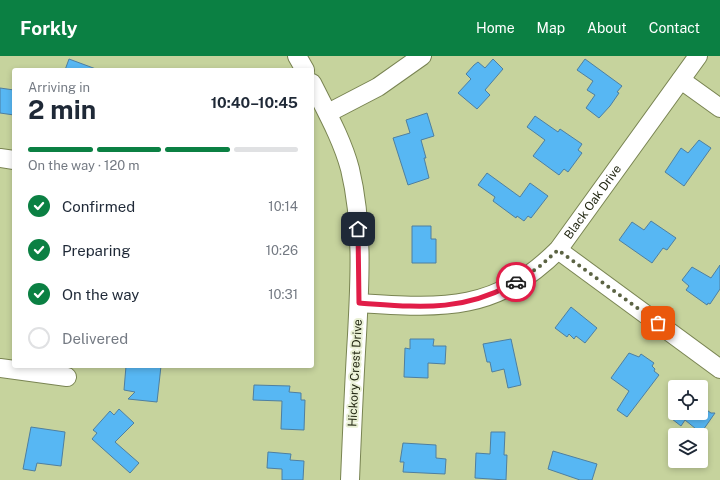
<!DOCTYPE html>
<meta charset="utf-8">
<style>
:root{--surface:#fff;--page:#f2f2f3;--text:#1f2937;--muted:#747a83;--line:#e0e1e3;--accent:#0b8043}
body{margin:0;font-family:"Public Sans",sans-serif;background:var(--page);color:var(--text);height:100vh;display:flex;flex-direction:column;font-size:15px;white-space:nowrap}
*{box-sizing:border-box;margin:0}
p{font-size:13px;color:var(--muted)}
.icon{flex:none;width:22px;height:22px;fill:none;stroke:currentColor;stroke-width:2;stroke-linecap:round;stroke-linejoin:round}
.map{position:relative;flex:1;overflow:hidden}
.sheet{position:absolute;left:12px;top:12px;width:302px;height:300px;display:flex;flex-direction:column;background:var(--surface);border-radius:4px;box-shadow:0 2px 6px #0003}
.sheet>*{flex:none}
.buttons{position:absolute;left:668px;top:324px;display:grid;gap:8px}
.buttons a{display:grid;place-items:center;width:40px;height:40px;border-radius:4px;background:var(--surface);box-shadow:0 2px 6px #0003;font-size:20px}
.pin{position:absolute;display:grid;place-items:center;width:34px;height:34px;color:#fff;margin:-17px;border-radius:8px;box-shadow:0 2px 6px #0006}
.courier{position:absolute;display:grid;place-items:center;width:40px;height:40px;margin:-20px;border:3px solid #e11d48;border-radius:50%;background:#fff;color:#222;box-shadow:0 1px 5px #0007}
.head em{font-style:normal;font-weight:700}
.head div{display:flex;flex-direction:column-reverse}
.head{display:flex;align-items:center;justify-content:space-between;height:68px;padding:0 16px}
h1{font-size:26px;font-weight:700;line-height:30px}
.bar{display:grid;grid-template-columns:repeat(4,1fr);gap:6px 4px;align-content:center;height:48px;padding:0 16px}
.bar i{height:5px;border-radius:3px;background:var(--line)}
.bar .active{background:var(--accent)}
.bar p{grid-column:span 4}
ol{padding:0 16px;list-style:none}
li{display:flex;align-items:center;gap:12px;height:44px}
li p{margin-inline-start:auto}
li .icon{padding:4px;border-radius:50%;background:var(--accent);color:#fff;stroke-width:4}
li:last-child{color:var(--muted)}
li i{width:22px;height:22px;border:2px solid var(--line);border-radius:50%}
header{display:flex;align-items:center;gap:24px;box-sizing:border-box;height:56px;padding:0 20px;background:var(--accent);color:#fff}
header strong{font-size:19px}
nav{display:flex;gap:22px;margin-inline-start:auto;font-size:14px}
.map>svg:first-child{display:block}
.building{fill:#57b7f3;stroke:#4e7fa0}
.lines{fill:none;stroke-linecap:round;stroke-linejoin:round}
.minor-casing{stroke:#798452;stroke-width:20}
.minor{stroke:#fff;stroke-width:18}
.done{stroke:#5b6343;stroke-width:4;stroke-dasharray:0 7.2}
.route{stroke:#e11d48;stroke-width:5}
.labels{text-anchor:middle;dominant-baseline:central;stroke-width:4;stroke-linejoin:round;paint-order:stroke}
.street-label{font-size:12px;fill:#222712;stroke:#e9f0d5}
</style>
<header>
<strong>Forkly</strong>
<nav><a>Home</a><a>Map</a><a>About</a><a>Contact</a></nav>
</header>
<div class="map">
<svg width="720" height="424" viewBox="0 0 720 424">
<rect width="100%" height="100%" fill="#c6d39d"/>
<g class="building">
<path d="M69,3l27,10v1h-31z"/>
<path d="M493,3l10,10 -18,21 5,5 -13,14 -19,-16 13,-14 -5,-5 8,-9 4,-3 7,6z"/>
<path d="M585,3l37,27 -5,6 2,1 -9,13 -11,12 -13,-10 9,-13 -8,-5 6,-9 -16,-11z"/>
<path d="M0,32l14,2v25l-14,-2z"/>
<path d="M427,57l7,23 -13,4 5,18h-2l5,20 -21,7 -15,-47 17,-5 -4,-13z"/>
<path d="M535,60l23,16 2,-3 22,15 -4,6 4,3 -14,19 -4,-3 -5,6 -26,-19 12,-16 -18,-13z"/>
<path d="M699,84l12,8 -27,38 -19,-14 16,-24 7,5z"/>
<path d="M487,117l33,24 10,-14 18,13 -17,22 -3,-2 -4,5 -7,-5 -1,2 -23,-17 2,-4 -17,-12z"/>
<path d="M651,165l25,17 -9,12 -4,-2 -11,15 -33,-23 13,-18 12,8z"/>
<path d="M412,170h19v13h5v24h-24z"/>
<path d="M720,209v24l-10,15 -2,-1 -1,2 -21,-15 3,-4 -7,-6 10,-13 19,11z"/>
<path d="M571,251l26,21 -12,15 -9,-7 -2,3 -5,-5 -2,3 -12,-9z"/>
<path d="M410,283h24l-1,7h13l-1,18 -17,-1v15l-24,-1 1,-29 5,1z"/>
<path d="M511,283l10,46 -13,3 -4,-19 -12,3 -2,-10h-3l-4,-18z"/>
<path d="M629,297l10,4 2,-3 13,9 -2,3 3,3 -1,2 5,4 -32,42 -10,-7 12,-19 -18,-13z"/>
<path d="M126,310h35l-4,36 -29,-3 7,-7 -11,-2z"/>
<path d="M254,329l36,1 -1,6 12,1v7h4l-1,30 -23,-1 1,-28 -29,-1z"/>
<path d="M701,350l10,7h4l-14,20 -16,-13 -4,6 -9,-7 4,-6h25z"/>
<path d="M119,353l15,14 -19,19 24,21 -9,10 -38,-34 5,-6 -4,-3 17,-19 4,4z"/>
<path d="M31,371l34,5 -4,34 -24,-3 -2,8 -12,-2z"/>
<path d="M491,376h14l-1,23h3l-1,25 -31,-2 1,-25 14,1z"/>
<path d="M403,387l33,2v13l10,1 -1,15 -42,-2 1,-10h-4z"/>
<path d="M553,395l44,13 -5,16h-12l-32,-11z"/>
<path d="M268,396l23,2 -1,6 14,1 -1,19h-21v-11l-15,-1z"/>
</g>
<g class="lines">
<g class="minor-casing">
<g id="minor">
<path d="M297,0l8,14"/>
<path d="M681,24l39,28"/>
<path d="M312,27c14,28 30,56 38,86 13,54 10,111 7,166 -3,48 -5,97 -7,145"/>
<path d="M328,57l50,-26 44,-31"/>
<path d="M0,102l14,2"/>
<path d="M558,194l162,119"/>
<path id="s1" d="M359,247c83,5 135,10 199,-53l140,-194"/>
<path d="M0,312l67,9"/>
</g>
</g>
<use href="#minor" class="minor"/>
</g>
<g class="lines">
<path class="done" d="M516,226l23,-15 19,-17 100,73"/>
<path class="route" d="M358,173l1,74c59,4 103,10 157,-21"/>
</g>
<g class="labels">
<g class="street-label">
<text stroke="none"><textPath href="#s1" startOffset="274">Black Oak Drive</textPath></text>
<text transform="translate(355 317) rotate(-87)">Hickory Crest Drive</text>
</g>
</g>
</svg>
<div class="buttons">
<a><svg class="icon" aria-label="locate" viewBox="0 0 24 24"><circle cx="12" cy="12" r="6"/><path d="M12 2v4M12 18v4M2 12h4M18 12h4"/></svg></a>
<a><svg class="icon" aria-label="layers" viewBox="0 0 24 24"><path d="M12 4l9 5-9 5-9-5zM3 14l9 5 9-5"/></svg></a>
</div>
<div class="pin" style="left:658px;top:267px;background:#ea580c"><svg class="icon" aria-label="bag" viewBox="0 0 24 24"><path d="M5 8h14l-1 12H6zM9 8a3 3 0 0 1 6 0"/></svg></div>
<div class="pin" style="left:358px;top:173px;background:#1f2937"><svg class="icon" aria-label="home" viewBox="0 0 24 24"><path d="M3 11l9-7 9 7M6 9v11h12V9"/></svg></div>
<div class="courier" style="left:516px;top:226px"><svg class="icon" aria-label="car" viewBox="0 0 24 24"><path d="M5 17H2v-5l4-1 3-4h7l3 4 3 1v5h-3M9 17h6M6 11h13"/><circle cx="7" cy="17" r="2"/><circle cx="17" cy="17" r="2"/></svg></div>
<section class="sheet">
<div class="head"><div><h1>2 min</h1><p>Arriving in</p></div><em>10:40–10:45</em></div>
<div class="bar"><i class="active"></i><i class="active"></i><i class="active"></i><i></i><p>On the way · 120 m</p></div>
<ol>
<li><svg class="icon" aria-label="check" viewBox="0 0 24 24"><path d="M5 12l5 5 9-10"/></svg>Confirmed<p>10:14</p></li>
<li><svg class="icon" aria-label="check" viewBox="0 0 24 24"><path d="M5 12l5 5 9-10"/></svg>Preparing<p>10:26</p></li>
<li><svg class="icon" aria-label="check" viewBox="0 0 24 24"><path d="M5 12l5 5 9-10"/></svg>On the way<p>10:31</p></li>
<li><i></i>Delivered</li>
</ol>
</section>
</div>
